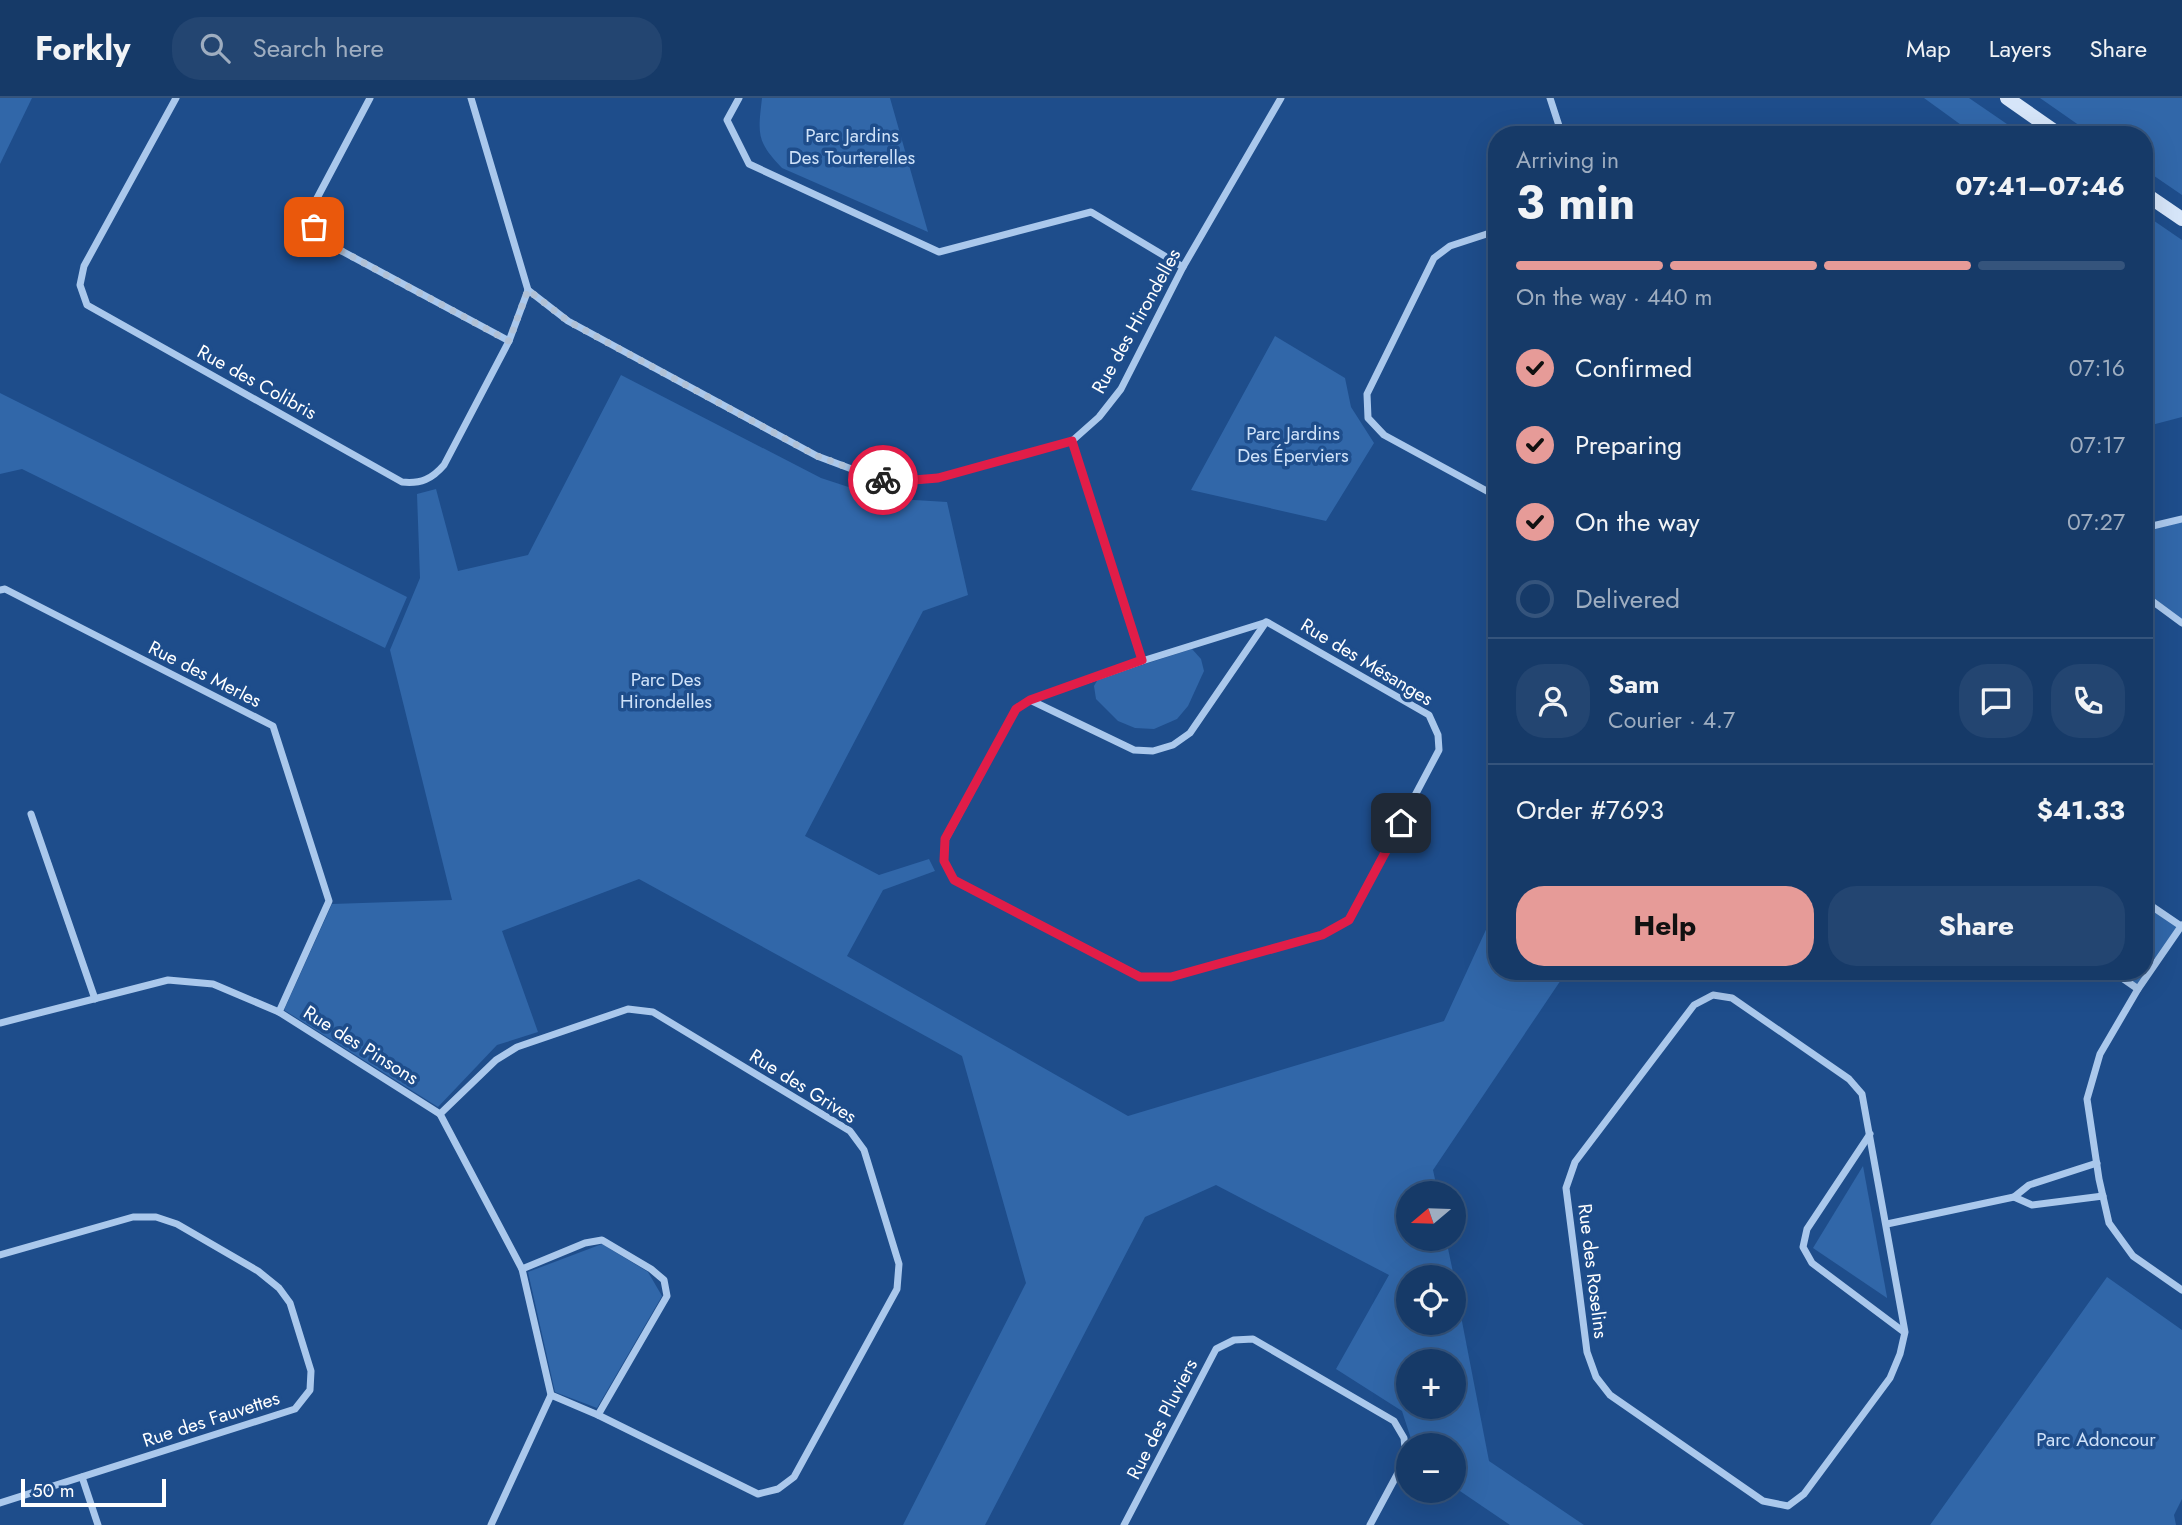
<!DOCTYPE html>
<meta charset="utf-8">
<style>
:root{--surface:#163a68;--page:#234571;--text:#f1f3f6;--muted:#9eadc0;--line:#35547c;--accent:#e69b98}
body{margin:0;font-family:Jost,sans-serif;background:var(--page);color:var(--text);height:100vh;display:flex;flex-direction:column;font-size:26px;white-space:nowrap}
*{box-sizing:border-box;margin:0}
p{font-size:23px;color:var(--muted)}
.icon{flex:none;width:38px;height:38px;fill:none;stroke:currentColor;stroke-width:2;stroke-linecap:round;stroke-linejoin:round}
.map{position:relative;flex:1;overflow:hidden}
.details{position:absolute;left:1488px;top:28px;width:665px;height:854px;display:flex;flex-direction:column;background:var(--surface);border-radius:28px;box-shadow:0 7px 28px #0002,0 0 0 2px var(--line)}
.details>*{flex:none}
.needle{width:46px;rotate:251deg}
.fabs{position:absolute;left:1396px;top:1083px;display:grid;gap:14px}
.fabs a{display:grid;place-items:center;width:70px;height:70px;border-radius:50%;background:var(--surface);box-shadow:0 7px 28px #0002,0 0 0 2px var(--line);font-size:35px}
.scale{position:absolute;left:21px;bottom:18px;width:145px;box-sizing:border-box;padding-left:7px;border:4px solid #fff;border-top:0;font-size:19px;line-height:24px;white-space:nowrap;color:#fff;-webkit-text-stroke:5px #1e4d8b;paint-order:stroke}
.pin{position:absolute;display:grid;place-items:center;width:60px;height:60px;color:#fff;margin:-30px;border-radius:14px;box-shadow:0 4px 10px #0006}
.courier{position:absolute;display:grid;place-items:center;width:70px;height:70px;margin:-35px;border:5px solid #e11d48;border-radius:50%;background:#fff;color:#222;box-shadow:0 2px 9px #0007}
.headline em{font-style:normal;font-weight:700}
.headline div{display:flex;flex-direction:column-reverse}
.headline{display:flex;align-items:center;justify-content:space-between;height:119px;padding:0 28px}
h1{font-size:46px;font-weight:700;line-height:52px}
.bar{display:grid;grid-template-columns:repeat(4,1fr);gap:10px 7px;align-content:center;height:84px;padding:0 28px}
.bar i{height:9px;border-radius:5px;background:var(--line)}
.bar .active{background:var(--accent)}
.bar p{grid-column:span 4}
.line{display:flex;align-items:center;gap:18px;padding:0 28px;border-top:2px solid var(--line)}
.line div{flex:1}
.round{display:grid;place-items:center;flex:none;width:74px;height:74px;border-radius:28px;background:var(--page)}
ol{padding:0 28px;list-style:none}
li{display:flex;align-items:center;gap:21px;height:77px}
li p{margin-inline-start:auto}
li .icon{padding:7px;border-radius:50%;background:var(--accent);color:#111;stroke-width:4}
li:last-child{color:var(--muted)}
li i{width:38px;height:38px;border:4px solid var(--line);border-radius:50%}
.button{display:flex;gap:14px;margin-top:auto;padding:14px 28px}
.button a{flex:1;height:80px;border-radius:28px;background:var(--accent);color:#111;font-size:28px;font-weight:700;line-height:80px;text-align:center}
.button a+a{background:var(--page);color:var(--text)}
header{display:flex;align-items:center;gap:42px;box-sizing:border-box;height:98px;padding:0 35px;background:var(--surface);border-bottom:2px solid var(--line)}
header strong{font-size:33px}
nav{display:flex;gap:38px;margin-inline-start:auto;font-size:24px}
.search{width:490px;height:63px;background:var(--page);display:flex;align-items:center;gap:18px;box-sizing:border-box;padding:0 24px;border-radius:28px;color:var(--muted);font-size:26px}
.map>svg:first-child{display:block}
.green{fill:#3167a9;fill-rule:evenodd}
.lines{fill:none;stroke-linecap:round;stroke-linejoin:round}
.street{stroke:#aac8ec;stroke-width:7}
.secondary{stroke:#d6e5f9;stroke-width:14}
.done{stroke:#b0c1d6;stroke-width:7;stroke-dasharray:0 12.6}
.route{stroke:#e11d48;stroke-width:9}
.labels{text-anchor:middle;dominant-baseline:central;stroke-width:7;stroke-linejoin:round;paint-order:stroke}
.park-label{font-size:19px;fill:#cfe2f9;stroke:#1e4d8b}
.street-label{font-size:19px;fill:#fff;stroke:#1e4d8b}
</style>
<header>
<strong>Forkly</strong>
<div class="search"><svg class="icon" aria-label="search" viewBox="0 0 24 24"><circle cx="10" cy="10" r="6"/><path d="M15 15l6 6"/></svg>Search here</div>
<nav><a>Map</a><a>Layers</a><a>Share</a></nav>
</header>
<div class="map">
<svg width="2182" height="1427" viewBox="0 0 2182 1427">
<rect width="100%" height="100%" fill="#1e4d8b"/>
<g class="green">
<path d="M0,0h32l-32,66z"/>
<path d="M762,0h128l38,134 -146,-64c-26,-27 -24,-34 -20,-70z"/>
<path d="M1924,0h45l54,37h-48z"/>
<path d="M2040,0h142v97l-38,-26v-34h-51z"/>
<path d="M2144,116l38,26v177l-38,10z"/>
<path d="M1275,238l70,42 6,29 23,36 -48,78 -135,-31z"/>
<path d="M621,277l200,103 61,20 65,4 21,93 -45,16 -118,225 74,39 50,-16 6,12 -52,19 -36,66 281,160 316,-95 52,-113v63h71l-134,199 5,23 -29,1v45h37l8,38 -45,1v45h45v-43l35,181 95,64h-74l-56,-38v-41l-41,-1 -11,-34 -66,-42 53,-94 -173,-90 -71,32 -160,308h-82l123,-242 -64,-227 -323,-177 -137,52 36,101 -41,13 -59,62 -154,-97 48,-106 120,-4 -62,-250 30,-72 -3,-84 19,-5 22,82 70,-16zM1409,1264h45v45h-45z"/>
<path d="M0,295l407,204 -22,51 -363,-179 -22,5z"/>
<path d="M2182,421v104l-38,-28v-67z"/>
<path d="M1192,551l9,10 3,12 -16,35 -11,13 -23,10 -19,-1 -17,-7 -22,-22 -2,-13 4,-7z"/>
<path d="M2144,803l37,25 -43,63 -26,-18h32z"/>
<path d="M1863,1068l24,131v1l-74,-50z"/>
<path d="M602,1146l46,28 14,24 -65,112 -42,-16 -27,-120z"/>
<path d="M2107,1179l75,53v169l-8,16 2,10h-246z"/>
</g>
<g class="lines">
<g class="street">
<path d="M176,0l-92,168 -4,19 7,20 315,177c19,2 30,-3 42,-17l65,-124 19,-51"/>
<path d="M370,0l-55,104v25l10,15 184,99"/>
<path d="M471,0l57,192 40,31 249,135 72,27 49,-5 134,-37 27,-24 22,-28 62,-122 98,-169"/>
<path d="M739,0l-12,22 22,44 190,88 152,-40 92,55"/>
<path d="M1550,0l12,37"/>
<path d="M1496,133l-46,15 -16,12 -67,136 1,24 16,17 112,61"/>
<path d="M1072,343l70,220"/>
<path d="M2144,430l38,-9"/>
<path d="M0,492l5,-1 268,137 56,175 -50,111"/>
<path d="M2144,497l38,28"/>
<path d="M1267,524l162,93 9,20 1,15 -90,170 -27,15 -151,42h-30l-187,-97 -10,-19 1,-21 71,-131 14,-9 112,-39z"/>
<path d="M1030,602l104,50 19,1 20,-6 17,-12 76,-111"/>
<path d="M31,716l64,185"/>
<path d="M2144,803l37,25"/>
<path d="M2182,827l-44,64 -38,65 -13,45 12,80 10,44 24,33 49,34"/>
<path d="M2112,873l26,18"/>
<path d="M1713,897l19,3 117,81 13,15 43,238 -5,22 -10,24 -86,116 -16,12 -25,-5 -153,-106 -14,-18 -9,-25 -21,-164 9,-26 119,-157z"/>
<path d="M0,925l168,-43 45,4 66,28 161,102 82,155 29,126 -60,130"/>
<path d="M440,1016l56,-54 21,-13 111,-38 25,3 197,119 14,19 35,114 -2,25 -103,188 -16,12 -20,5 -160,-79 -47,-20"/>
<path d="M1870,1036l-63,95 -4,18 9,16 92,69"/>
<path d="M2097,1065l-68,22 -15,12 18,8 71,-9"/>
<path d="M1887,1126l127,-27"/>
<path d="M0,1157l133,-38h23l21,7 81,47 21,17 11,15 21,68 -1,19 -15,19 -295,94"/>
<path d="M522,1171l63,-26 17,-3 49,29 13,11 3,16 -69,119"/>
<path d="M82,1379l16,48"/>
<path d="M1124,1427l92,-176 18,-9 19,-1 141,82 10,17 2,20 -36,67"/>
</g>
<g class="secondary">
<path d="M2007,0l53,37"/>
<path d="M2144,95l38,26"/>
</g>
</g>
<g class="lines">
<path class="done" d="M314,129l11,15 184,99 19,-51 40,31 249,135 66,24"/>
<path class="route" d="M883,382l6,2 49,-4 134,-37 70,219 -112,40 -14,9 -71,130 -1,22 10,19 186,97h31l151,-42 27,-15 52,-97"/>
</g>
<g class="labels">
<g class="park-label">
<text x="852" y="37">Parc Jardins<tspan x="852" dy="22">Des Tourterelles</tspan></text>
<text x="1293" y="335">Parc Jardins<tspan x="1293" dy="22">Des Éperviers</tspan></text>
<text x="666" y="581">Parc Des<tspan x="666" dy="22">Hirondelles</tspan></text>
<text x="2096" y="1341">Parc Adoncour</text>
</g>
<g class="street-label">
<text transform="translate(1136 223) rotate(-61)">Rue des Hirondelles</text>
<text transform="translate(257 284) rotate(29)">Rue des Colibris</text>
<text transform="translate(1367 564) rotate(31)">Rue des Mésanges</text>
<text transform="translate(205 576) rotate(27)">Rue des Merles</text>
<text transform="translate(361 947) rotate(32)">Rue des Pinsons</text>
<text transform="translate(803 988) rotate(32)">Rue des Grives</text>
<text transform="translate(1593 1173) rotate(83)">Rue des Roselins</text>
<text transform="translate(211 1321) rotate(-18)">Rue des Fauvettes</text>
<text transform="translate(1162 1321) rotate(-63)">Rue des Pluviers</text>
</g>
</g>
</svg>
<div class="fabs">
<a><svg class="needle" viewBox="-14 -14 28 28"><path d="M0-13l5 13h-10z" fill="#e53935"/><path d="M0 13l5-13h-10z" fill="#9eadc0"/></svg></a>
<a><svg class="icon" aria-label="locate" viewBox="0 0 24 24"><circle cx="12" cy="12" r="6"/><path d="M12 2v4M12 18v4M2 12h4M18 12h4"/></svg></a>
<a>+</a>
<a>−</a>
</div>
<div class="scale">50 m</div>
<div class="pin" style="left:314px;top:129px;background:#ea580c"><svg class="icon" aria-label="bag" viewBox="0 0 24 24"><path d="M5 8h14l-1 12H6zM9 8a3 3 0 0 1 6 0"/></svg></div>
<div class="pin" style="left:1401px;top:725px;background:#1f2937"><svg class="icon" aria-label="home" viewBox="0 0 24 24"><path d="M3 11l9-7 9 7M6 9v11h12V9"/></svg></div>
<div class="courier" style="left:883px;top:382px"><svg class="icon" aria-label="bike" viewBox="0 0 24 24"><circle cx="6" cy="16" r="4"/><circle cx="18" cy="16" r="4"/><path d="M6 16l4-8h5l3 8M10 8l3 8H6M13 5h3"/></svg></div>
<section class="details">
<div class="headline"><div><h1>3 min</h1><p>Arriving in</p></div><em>07:41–07:46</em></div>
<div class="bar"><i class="active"></i><i class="active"></i><i class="active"></i><i></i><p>On the way · 440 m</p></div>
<ol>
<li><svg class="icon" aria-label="check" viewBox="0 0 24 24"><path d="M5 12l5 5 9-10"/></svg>Confirmed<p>07:16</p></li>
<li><svg class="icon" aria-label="check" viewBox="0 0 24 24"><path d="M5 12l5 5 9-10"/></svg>Preparing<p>07:17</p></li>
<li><svg class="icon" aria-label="check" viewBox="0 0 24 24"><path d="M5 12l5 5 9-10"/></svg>On the way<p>07:27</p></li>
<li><i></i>Delivered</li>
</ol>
<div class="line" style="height:126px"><a class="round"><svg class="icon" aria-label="person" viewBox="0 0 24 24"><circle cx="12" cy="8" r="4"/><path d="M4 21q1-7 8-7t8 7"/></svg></a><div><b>Sam</b><p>Courier · 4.7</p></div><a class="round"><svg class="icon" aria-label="chat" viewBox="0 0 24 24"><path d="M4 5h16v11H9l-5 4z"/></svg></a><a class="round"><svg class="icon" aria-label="phone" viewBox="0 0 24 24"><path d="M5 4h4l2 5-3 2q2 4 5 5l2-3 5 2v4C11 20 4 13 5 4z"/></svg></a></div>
<div class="line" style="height:91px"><div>Order #7693</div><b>$41.33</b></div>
<div class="button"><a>Help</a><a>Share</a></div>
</section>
</div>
